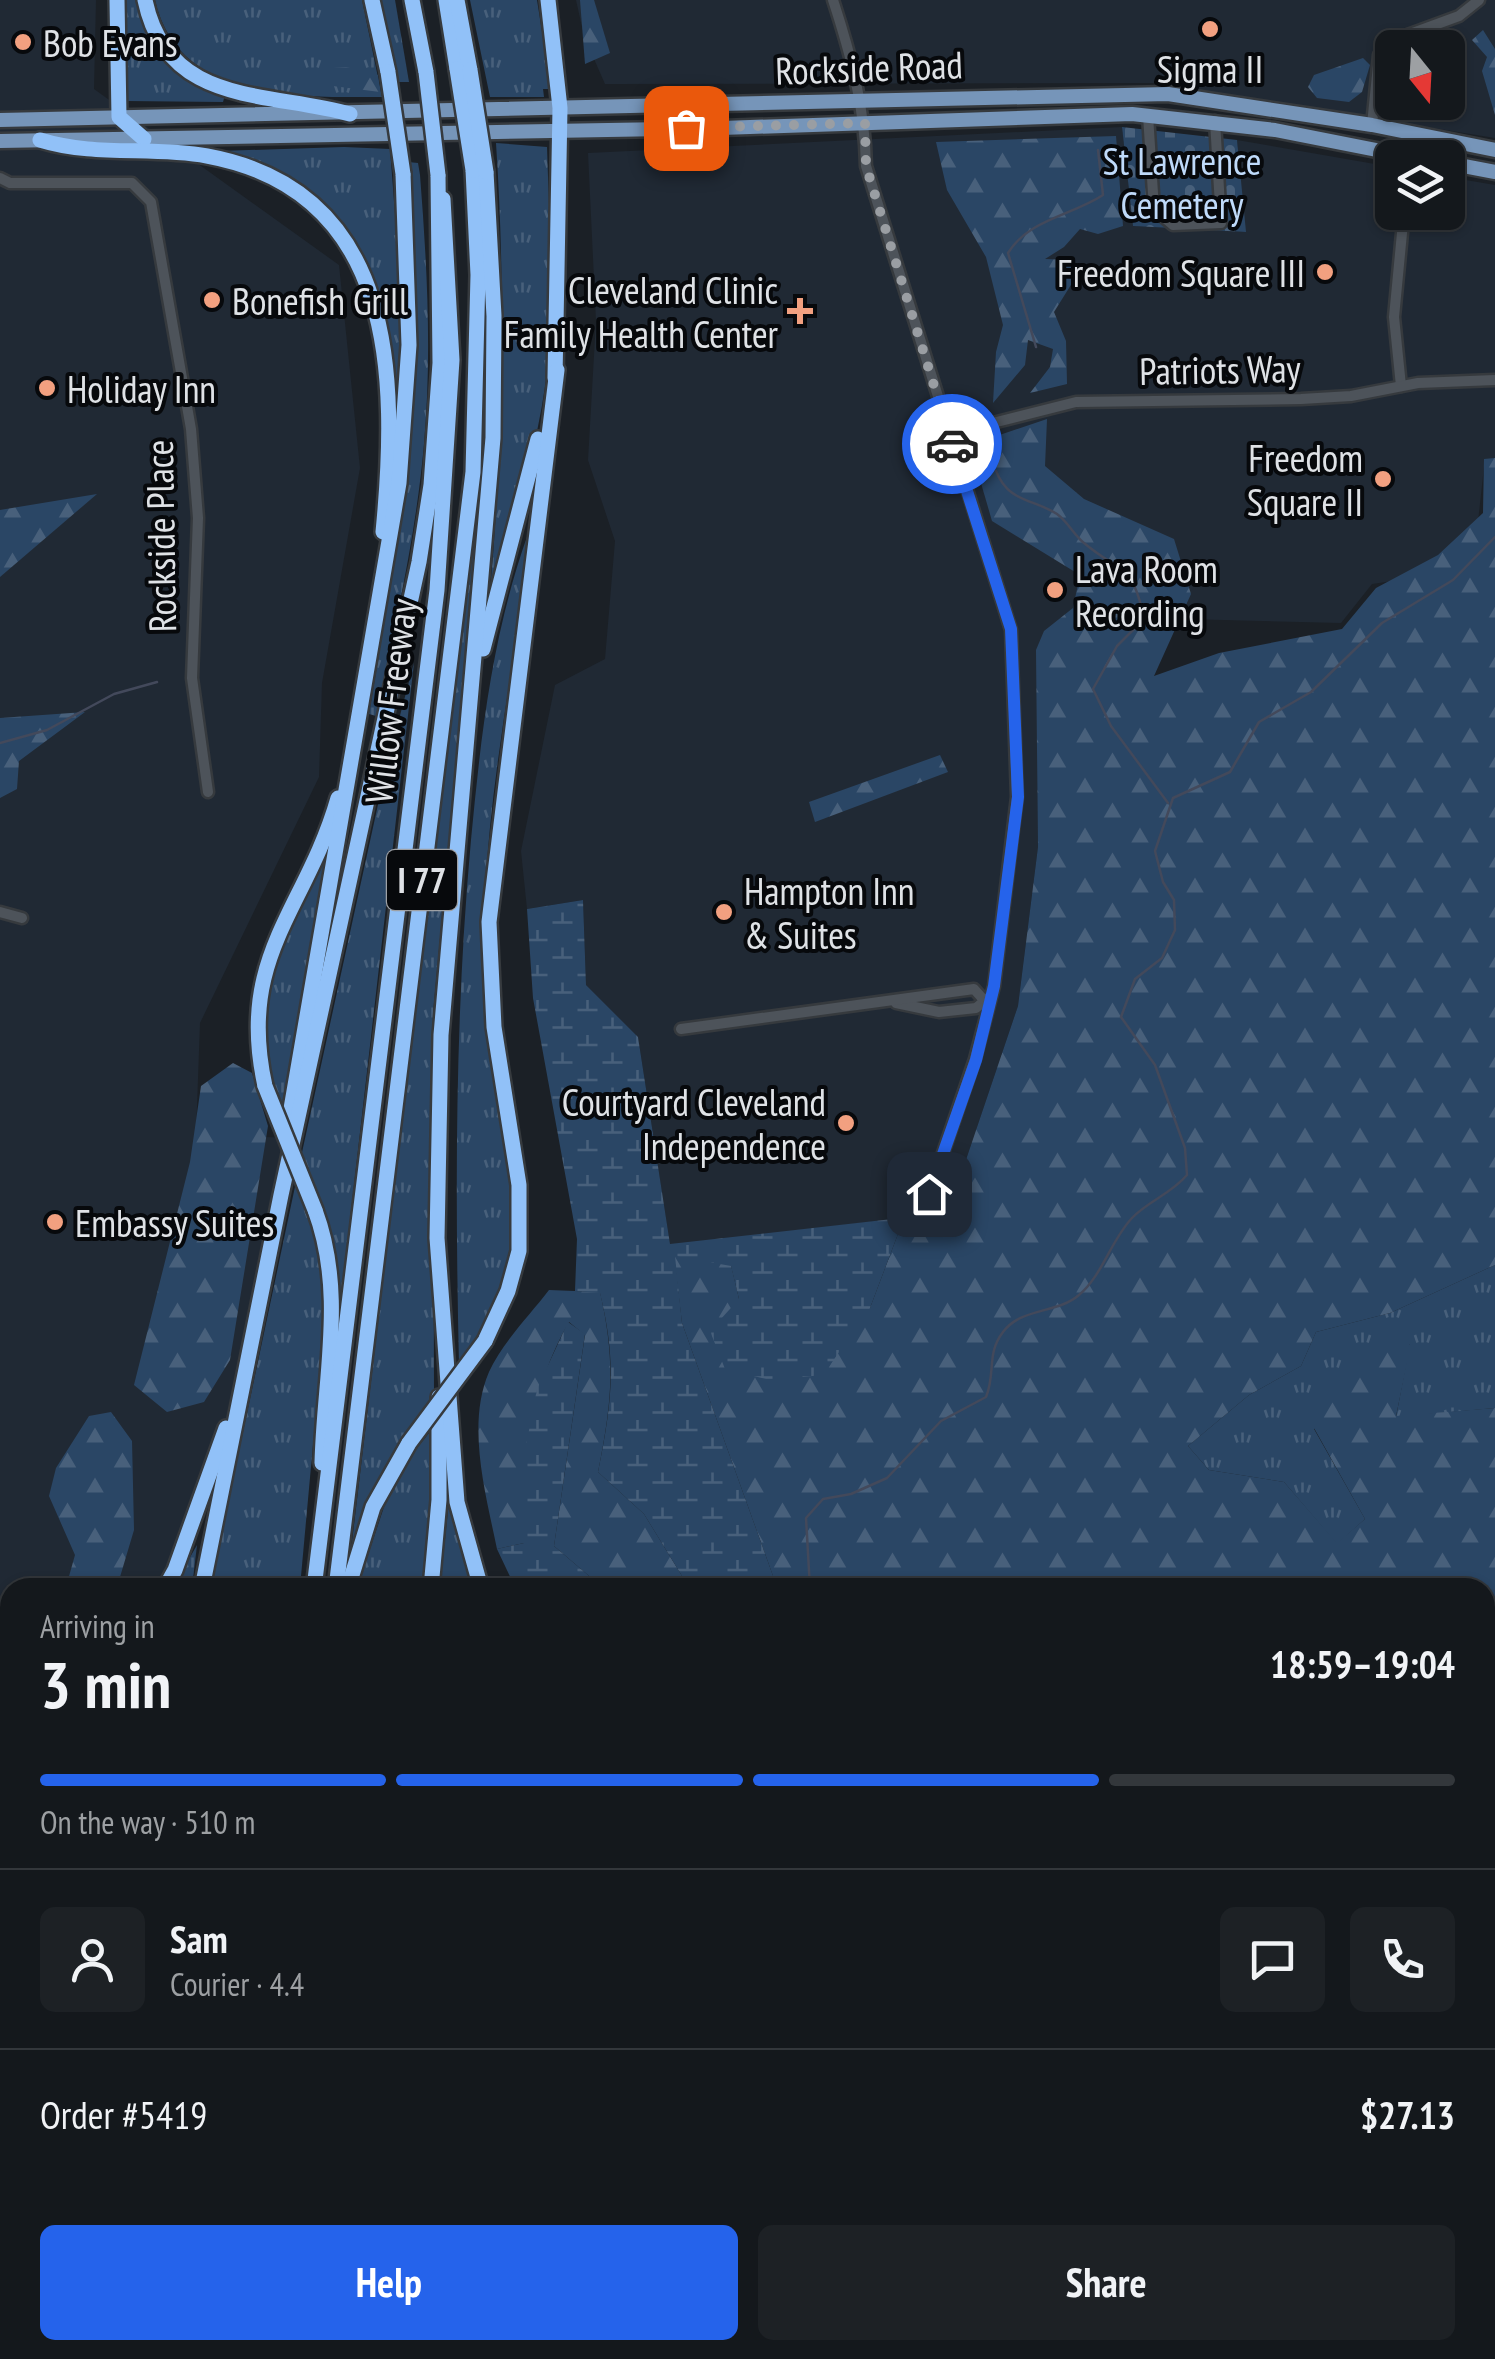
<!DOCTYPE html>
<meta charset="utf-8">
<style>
:root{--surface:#14181c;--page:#1d2125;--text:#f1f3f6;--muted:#9da0a3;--line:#33373b;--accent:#2563eb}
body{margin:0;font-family:"PT Sans Narrow",sans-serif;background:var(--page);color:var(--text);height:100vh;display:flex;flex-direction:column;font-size:38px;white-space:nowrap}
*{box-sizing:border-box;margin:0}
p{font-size:32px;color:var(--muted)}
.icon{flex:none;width:55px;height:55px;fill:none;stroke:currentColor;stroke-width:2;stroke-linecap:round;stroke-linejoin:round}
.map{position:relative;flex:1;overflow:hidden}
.sheet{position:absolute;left:0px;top:1578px;width:1495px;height:782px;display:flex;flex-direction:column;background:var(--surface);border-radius:30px 30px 0 0;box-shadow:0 2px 8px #0004,0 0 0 2px var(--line)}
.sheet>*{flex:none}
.needle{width:65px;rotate:162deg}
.controls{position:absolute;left:1375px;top:30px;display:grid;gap:20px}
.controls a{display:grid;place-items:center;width:90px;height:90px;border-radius:15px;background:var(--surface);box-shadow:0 2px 8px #0004,0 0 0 2px var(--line);font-size:50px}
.pin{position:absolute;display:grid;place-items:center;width:85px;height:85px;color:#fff;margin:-42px;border-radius:20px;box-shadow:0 5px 15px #0006}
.courier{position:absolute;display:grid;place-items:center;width:100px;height:100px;margin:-50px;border:8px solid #2563eb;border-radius:50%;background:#fff;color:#222;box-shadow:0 2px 12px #0007}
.summary em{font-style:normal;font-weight:700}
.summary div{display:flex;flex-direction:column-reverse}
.summary{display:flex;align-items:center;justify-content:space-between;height:170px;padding:0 40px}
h1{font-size:65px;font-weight:700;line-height:75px}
.bar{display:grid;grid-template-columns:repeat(4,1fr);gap:15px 10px;align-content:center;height:120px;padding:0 40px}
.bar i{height:12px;border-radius:8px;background:var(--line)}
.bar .selected{background:var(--accent)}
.bar p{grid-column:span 4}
.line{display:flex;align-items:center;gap:25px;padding:0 40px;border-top:2px solid var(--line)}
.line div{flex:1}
.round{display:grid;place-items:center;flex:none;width:105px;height:105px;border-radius:15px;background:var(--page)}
.cta{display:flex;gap:20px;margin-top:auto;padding:20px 40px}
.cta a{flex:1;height:115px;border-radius:15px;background:var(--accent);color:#fff;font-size:40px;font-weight:700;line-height:115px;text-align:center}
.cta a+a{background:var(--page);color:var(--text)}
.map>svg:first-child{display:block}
.built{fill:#202934;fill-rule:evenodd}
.industrial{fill:url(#industrial-grid)}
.grass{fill:url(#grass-tufts)}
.forest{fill:url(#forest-firs)}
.wetland{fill:url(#wetland-marsh)}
.cemetery{fill:url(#cemetery-stones)}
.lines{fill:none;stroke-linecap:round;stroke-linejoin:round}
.stream{stroke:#43495b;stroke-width:2.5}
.minor-casing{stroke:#363a3e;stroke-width:15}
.major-casing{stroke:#363a3e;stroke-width:19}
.highway-casing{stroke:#363a3e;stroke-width:20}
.minor{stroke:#4d535a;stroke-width:10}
.major{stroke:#7695b9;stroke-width:14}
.highway{stroke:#91c1f8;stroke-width:15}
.highway-bridge-casing{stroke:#363a3e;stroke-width:20;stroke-linecap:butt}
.highway-bridge{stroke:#91c1f8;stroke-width:15}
.done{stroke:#9a9ea3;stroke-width:10;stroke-dasharray:0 18}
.route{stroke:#2563eb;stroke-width:12}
.poi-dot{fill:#f2a080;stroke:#07090c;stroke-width:4}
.labels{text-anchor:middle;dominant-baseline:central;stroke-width:8;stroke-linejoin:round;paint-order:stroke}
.shield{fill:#07090c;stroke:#9ea1a5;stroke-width:2.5}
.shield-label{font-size:35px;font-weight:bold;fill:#dfe2e6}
.poi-label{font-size:38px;fill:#dfe2e6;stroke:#07090c;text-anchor:start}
.street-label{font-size:38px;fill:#dfe2e6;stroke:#07090c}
.park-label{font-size:38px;fill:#bfdafa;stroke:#07090c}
</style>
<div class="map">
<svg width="1495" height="2359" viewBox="0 0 1495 2359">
<defs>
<pattern id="industrial-grid" width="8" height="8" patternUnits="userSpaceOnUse" patternTransform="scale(2.5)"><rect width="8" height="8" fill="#202934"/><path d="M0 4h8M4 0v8" fill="none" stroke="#353e48"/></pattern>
<pattern id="grass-tufts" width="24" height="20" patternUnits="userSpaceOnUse" patternTransform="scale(2.5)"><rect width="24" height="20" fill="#2a4665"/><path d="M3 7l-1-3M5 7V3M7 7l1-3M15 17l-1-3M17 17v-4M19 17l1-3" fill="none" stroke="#48607b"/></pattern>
<pattern id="forest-firs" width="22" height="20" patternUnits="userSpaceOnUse" patternTransform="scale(2.5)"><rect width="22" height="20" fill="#2a4665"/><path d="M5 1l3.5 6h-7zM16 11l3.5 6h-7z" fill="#48607b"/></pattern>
<pattern id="wetland-marsh" width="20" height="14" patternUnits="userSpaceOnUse" patternTransform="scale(2.5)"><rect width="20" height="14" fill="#2a4665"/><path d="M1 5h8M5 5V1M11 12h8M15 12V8" fill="none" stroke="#48607b"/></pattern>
<pattern id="cemetery-stones" width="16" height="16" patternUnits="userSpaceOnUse" patternTransform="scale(2.5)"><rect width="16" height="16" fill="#2a4665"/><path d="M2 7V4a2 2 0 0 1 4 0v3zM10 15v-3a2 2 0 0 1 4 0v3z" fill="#48607b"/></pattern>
</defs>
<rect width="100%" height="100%" fill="#1b2026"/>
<g class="built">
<path d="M0,0h96l-2,89 245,176 21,203 -38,215 -3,94 -119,246 -4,112 99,3 -55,249 -65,183 -10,17 -155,1v191l-10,8z"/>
<path d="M576,0h919v138l-341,-55 -549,1 -21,-48zM1392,48h56v54h-56z"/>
<path d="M1122,127l11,99 112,6 -8,-92 155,27v45h56v-35l47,8v280l-11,2 -8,73 -49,36 -55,8 -31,39 -157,-4 -147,32 1,196 -20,159 -70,207 -278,32 -32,-208 -52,-52 -3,-85 -56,9 -6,-58 34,-166 50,-26 10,-118 -27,-81 8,-139 -8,-168z"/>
</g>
<g class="industrial">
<path d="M589,2350h181l-4,9h-179z"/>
<path d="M894,2350h210l6,9h-231z"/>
</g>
<g class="grass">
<path d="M124,0h16c2,54 41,77 85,95l-2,7 -96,-1z"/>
<path d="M155,0h207l20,97c-85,0 -204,5 -227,-97z"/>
<path d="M379,0h16l14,82h-13z"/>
<path d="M470,0h67l14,89h-8l1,8h-54z"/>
<path d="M496,143l51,4c2,66 6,133 2,200 -5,83 -33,167 -59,246 13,-152 16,-299 6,-450z"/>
<path d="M344,147l46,2 12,157 -5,120 -24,-145 -31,-59 -53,-45 -69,-26z"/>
<path d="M408,162l10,1 2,12c7,90 12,178 4,269 -8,92 -29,182 -48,272l-7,-2 35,-209 11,-154z"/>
<path d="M533,531c-17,120 -42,242 -48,362 -2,49 -1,104 5,152 14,131 54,200 -31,320 -4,-176 -4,-350 12,-525 10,-105 21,-205 57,-306z"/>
<path d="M470,547l6,2 -43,464 1,386 -37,49 -41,96 -4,-2z"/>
<path d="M414,663l-75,652 -9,-81 -29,-77 85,-389z"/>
<path d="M331,847l-49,268c-39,-110 -8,-173 49,-268z"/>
<path d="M296,1182l23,57 6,74 -25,274 -90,1z"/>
<path d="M1495,1265v143l-99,9 14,-73 -96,85 51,90 -28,25 -53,-62 -75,-12 -21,-24 61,-51 52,-29 15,-34 74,-19z"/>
<path d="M433,1428l-7,159 -69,1 37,-111z"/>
<path d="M449,1501l24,86 -33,1z"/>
<path d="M197,1545l-5,42h-19z"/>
<path d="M10,1789v129h-10v-121z"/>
<path d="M1495,1918v44l-10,1v-44z"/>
<path d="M0,1936h10v105l-10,3z"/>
<path d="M1495,2005v93h-10v-92z"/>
<path d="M10,2070v46l-10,2v-46z"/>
<path d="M10,2145v67l-10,4v-68z"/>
<path d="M10,2228v122h144l-1,9h-153v-126z"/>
<path d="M169,2350h46l-1,9h-46z"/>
<path d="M255,2350h57l-1,9h-57z"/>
<path d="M332,2350h78l-7,9h-72z"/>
<path d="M417,2350h118l-5,9h-120z"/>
</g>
<g class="forest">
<path d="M580,0h14l16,53 -25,11z"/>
<path d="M1483,30l12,19v66l-13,-44 5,-14 -15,-17z"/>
<path d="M1363,58l7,7 -8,27 -13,10 -32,-4 -9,-11 6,-12z"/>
<path d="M346,67l32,8 2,17 -55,-7 -4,-16z"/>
<path d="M1116,136l7,90 -25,8 -18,-5 -16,18 -19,12 27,1 7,12 -25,40 12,29 1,43 -37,9 20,-26 3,-18 -25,-9 -3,25 -32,38 3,-51 7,-27 -17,-68 -39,-67 -11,-48z"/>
<path d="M1047,419l-2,47 39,33 90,40 17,55 -37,82 65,-23 123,-24 34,-41 62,-33 45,-42 1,-54 11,-1v807l-105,48 -74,19 -15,34 -52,29 -61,51 21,24 75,12 53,61 28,-24 -51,-91 4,-35 49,-41 44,-8 -15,72 99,-8v430l-10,6v-256l-708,-1 -95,-264 -8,-68 57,10 8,34 131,9 31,-82 47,-13 70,-207 20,-159 -2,-197 8,-19 29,-23 7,-33 -88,-54 -22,-76z"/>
<path d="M97,494l-97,83v-67z"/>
<path d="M85,712l-66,49 -2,28 -17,9v-80z"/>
<path d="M940,755l8,17 -133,50 -6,-20z"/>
<path d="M233,1063l19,10 16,53 -38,234 -26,42 -37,10 -33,-27 56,-223 11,-76z"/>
<path d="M549,1290l51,2c16,71 12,109 -2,180l46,42 38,62 1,11h-81l-48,-41 31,-211 -16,-13c-41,71 -45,141 -45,221l-27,6c-11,-54 -31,-124 -8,-177 13,-29 41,-57 60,-82z"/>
<path d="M111,1412l21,29 2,89 -17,57h-51l9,-32 -26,-59 7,-28 33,-52z"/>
<path d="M10,1691v49l-10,7v-46z"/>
<path d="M535,2350h54l-2,9h-57z"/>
<path d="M770,2350h124l-15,9h-113z"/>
</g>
<g class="wetland">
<path d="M583,900l3,85 52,52 32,207 240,-27 -9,9 -31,82 -47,67 -53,5 -45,-11 -15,-38 29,-32 -8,-33 -56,-10 7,67 95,264h-94l-1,-11 -38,-62 -46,-42c14,-70 19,-109 2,-179l-25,-2 2,-52 -44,-241 -6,-89z"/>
<path d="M568,1322l17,12 -31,212 48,41h-87l-18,-38 27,-6v-87l13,-67z"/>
</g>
<path class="cemetery" d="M1122,127l115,13 9,92 -113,-6z"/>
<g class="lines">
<g class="stream">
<path d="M1036,347l-28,-94c21,-34 63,-37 95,-58l-5,-45"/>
<path d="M996,471c13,32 36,27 61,43 11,8 17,21 27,29 37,31 49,20 60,76l-27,27 -24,43 18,37 57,77"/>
<path d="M0,743l47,-13 67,-36 43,-12"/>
<path d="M810,1588l-4,-70 17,-19 28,-5 36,-16 54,-57 45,-24c10,-24 0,-43 17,-65 19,-25 54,-18 76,-37 23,-19 32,-55 53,-77 16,-17 39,-24 55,-43l-2,-27 -30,-83 -34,-48 14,-38 27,-21 13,-28 -1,-30 -11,-18 -8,-31 18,-53 57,-26 29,-50 52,-30 71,-69 71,-43 42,-43"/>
<path d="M1485,2055l10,-1"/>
<path d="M564,2359l4,-9"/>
</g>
<g class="minor-casing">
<g id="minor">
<path d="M833,0c18,55 32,108 33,166l145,464 6,167 -23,189 -19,73 -46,135"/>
<path d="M1148,115l6,94 19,16 48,-2 -6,-102"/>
<path d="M1372,125l7,-70 12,-14 68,-25 20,-16"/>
<path d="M0,178l10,5h122l19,19 40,227 7,89 -6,160 16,114"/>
<path d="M1401,386l-7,-69 10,-105"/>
<path d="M949,434l127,-32 225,-3 50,-3 67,-13 77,-3"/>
<path d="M0,912l22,6"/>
<path d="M896,1003l43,9 37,-4 12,-10"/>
<path d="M681,1029l293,-40 9,10"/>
</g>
</g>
<g class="major-casing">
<g id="major">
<path d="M0,120l1168,-26 204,31 123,25"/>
<path d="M0,141l722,-13 410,-14 143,16 142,28"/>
<path d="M1448,163l47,9"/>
</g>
</g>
<g class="highway-casing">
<g id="highway">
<path d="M117,0l2,117 25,22"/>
<path d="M145,0c22,107 123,91 205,114"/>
<path d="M372,0l16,72"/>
<path d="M412,0l14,72"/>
<path d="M446,0l11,69"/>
<path d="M457,0l13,70"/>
<path d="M548,0l12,108 -5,270"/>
<path d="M40,140c55,17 112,6 167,16 190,35 191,221 176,376"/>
<path d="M483,649l55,-210"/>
<path d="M265,1086c-29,-130 41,-176 73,-288"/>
<path d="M288,1126l111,-643 10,-138 -6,-171"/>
<path d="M315,1210c31,83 9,167 7,253"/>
<path d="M485,1341l23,-50 11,-40v-66l-25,-158 -5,-105 68,-552"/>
<path d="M165,1588l10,-18 51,-142"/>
<path d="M202,1588l79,-393 138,-633 12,-77 9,-122 -2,-188"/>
<path d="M314,1588l123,-998 15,-230 -9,-161"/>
<path d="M336,1588l137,-1116 5,-197 -5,-105"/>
<path d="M348,1588l25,-81 36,-64"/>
<path d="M431,1588l8,-88v-103"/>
<path d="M481,1588l-24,-86 -20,-264 4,-203 52,-597 1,-122 -8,-144"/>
<path d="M0,1787l10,-8"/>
<path d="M1485,1899l10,-1"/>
<path d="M0,1928l10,1"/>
<path d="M1485,1988l10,-2"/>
<path d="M0,2059l10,-3"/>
<path d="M0,2131l10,-3"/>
<path d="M0,2224l10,-5"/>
<path d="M161,2359l2,-9"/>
<path d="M221,2359l1,-9"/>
<path d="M242,2359l1,-9"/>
<path d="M318,2359l2,-9"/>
<path d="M409,2359l8,-9"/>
</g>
</g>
<use href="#minor" class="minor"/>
<use href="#major" class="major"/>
<use href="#highway" class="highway"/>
<g class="highway-bridge-casing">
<g id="highway-bridge">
<path d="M457,69l16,101"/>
<path d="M470,70l16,102"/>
<path d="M388,72l15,102"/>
<path d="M426,72l12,103"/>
<path d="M265,1086l50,124"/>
<path d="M409,1443l76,-102"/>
</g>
</g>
<use href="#highway-bridge" class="highway-bridge"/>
</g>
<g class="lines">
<path class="done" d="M686,128l179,-5 1,43 86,278"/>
<path class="route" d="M929,1194l47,-134 18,-74 24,-189 -7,-168 -59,-185"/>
</g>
<g class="poi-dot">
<circle cx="1210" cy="29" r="10"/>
<circle cx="23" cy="42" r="10"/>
<circle cx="1325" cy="272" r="10"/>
<circle cx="212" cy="300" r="10"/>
<path d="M795 296h10v10h10v10h-10v10h-10v-10h-10v-10h10z"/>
<circle cx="47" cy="388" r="10"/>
<circle cx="1383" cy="479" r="10"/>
<circle cx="1055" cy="590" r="10"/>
<circle cx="724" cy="912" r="10"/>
<circle cx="846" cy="1123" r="10"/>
<circle cx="55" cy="1222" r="10"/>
</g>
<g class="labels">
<rect class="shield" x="387" y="850" width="70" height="60" rx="8"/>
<g class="shield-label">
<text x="422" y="880">I 77</text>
</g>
<g class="poi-label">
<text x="43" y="42">Bob Evans</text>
<text x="1210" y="68" text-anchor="middle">Sigma II</text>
<text x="1305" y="272" text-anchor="end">Freedom Square III</text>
<text x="778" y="289" text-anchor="end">Cleveland Clinic<tspan x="778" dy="44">Family Health Center</tspan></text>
<text x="232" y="300">Bonefish Grill</text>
<text x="67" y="388">Holiday Inn</text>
<text x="1363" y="457" text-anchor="end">Freedom<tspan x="1363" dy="44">Square II</tspan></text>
<text x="1075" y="568">Lava Room<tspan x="1075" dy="44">Recording</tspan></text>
<text x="744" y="890">Hampton Inn<tspan x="744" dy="44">&amp; Suites</tspan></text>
<text x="826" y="1101" text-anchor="end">Courtyard Cleveland<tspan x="826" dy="44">Independence</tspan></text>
<text x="75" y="1222">Embassy Suites</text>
</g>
<g class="street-label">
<text transform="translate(869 67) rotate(-2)">Rockside Road</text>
<text transform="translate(1220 369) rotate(-1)">Patriots Way</text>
<text transform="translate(160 536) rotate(-91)">Rockside Place</text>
<text transform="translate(390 701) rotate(-83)">Willow Freeway</text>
</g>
<g class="park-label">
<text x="1182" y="160">St Lawrence<tspan x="1182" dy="44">Cemetery</tspan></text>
</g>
</g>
</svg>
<div class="controls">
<a><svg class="needle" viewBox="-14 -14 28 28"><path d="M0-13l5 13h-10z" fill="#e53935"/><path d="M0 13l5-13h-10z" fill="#9da0a3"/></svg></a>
<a><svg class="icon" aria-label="layers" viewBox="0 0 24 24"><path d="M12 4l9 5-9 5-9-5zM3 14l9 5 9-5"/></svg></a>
</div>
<div class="pin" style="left:686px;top:128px;background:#ea580c"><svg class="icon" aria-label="bag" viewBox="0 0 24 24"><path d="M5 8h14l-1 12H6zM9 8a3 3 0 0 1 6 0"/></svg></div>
<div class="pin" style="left:929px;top:1194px;background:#1f2937"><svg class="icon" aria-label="home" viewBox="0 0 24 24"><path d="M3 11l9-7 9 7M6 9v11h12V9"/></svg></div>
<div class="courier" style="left:952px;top:444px"><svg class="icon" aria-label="car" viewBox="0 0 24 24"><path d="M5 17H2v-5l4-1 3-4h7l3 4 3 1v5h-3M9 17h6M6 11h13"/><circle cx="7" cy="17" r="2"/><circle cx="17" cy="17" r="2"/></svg></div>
<section class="sheet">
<div class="summary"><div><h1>3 min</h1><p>Arriving in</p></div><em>18:59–19:04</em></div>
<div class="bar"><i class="selected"></i><i class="selected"></i><i class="selected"></i><i></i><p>On the way · 510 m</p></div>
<div class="line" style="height:180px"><a class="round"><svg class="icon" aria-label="person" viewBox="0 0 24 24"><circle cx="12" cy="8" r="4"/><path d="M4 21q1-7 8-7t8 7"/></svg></a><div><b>Sam</b><p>Courier · 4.4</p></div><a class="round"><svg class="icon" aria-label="chat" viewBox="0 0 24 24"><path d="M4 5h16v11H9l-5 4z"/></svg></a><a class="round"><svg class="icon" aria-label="phone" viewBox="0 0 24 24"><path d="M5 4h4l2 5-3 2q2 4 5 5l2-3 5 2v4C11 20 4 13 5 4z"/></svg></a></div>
<div class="line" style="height:130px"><div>Order #5419</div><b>$27.13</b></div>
<div class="cta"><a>Help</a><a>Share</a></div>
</section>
</div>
